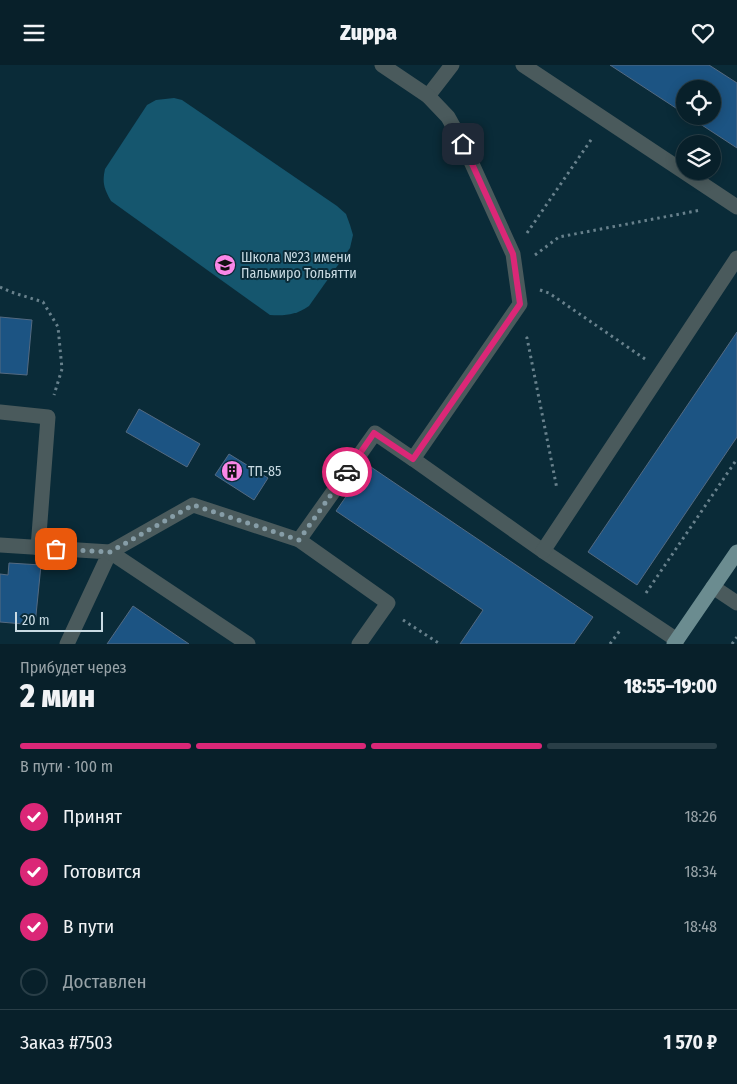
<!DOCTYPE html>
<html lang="ru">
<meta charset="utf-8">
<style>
:root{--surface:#08202a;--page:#112832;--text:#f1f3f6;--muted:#98a3a8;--line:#293e47;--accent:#db2777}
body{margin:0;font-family:"Fira Sans Condensed",sans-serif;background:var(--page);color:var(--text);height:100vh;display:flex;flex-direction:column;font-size:19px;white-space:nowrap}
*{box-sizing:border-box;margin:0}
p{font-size:16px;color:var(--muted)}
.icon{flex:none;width:28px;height:28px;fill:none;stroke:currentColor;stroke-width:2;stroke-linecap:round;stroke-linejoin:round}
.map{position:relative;height:579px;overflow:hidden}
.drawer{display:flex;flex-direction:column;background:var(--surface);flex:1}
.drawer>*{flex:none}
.fabs{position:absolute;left:676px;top:15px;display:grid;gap:10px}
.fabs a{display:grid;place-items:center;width:45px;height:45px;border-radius:50%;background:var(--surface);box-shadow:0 2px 12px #0003,0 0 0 1px var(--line);font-size:25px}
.scale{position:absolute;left:15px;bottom:12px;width:88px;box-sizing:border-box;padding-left:5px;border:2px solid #c9dbe3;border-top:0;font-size:14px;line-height:18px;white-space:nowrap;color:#c9dbe3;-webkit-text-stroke:4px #0a2b38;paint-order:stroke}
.pin{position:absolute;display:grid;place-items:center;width:42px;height:42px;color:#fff;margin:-21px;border-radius:10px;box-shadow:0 2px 8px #0006}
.courier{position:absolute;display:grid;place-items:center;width:50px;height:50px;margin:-25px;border:4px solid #db2777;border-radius:50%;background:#fff;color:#222;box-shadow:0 1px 6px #0007}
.head em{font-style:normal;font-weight:800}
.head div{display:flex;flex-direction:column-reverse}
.head{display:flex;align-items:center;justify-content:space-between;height:85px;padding:0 20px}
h1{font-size:32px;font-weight:800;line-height:38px}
.bar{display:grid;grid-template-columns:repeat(4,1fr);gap:8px 5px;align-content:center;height:60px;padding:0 20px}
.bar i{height:6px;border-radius:4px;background:var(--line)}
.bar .current{background:var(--accent)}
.bar p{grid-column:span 4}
.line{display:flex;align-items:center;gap:12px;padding:0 20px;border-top:1px solid var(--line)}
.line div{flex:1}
ol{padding:0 20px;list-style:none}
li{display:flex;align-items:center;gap:15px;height:55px}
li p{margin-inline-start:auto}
li .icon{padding:5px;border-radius:50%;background:var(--accent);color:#fff;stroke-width:4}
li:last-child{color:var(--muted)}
li i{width:28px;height:28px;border:2px solid var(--line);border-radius:50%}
header{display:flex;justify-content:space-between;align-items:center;height:65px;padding:0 20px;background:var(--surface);font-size:22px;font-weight:800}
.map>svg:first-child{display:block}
.green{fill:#15566e}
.building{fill:#1c5483;stroke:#546a81}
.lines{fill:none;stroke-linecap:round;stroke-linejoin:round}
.path{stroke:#68818c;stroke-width:3;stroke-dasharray:2.5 4;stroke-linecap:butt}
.minor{stroke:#4a5a5c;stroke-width:15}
.major{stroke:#6b8c90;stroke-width:15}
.done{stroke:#869da7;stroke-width:5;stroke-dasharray:0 9}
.route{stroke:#db2777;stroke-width:6}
.labels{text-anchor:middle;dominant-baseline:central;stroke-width:4;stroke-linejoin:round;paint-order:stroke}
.poi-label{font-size:14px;fill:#c9dbe3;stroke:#0a2b38;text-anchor:start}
</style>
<header><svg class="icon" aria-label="menu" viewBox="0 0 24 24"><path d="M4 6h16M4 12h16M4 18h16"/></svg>Zuppa<svg class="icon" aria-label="heart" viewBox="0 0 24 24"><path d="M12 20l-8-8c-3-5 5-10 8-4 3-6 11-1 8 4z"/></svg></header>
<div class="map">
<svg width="737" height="579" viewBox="0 0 737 579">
<rect width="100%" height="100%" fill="#0a2b38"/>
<path class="green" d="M174,33l8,2 155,106 9,8 4,11 3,10 -3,13 -41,58c-13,9 -24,10 -39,9l-159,-114c-7,-13 -9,-18 -6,-32l42,-64 9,-5z"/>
<g class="building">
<path d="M610,0h99l28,18v65l-49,-32h24v-27h-27v25z"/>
<path d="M0,252l32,3 -5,55 -27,-2z"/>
<path d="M737,267v105l-100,148 -49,-33z"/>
<path d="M139,344l61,35 -13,23 -61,-35z"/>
<path d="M229,389l39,24 -14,22 -39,-25z"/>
<path d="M368,400l225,152 -19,27h-114l23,-34 -147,-99z"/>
<path d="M9,498l32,2 -6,60 -35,-3v-48l8,1z"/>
<path d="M133,541l56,38h-82z"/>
</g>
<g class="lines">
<g class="path">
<path d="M527,168l66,-96"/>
<path d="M535,190l24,-18 142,-27"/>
<path d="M0,222l11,5 32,10 15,25 4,42 -8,26"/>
<path d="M540,225l9,3 96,66"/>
<path d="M526,272l1,1 30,151"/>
<path d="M646,528l91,-134"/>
<path d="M403,555l37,24"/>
<path d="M610,579l11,-15"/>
<path d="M732,579l5,-7"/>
</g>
<g class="minor">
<path d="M523,0l214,142"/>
<path d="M428,31l24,-31"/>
<path d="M0,347l48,5 -10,131"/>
<path d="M413,394l130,92 134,89"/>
<path d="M299,475l76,-107 38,26 107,-155 -7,-50 -50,-110 -15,-27 -20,-21 -46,-31"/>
<path d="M0,480l110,7 -43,92"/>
<path d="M543,486l194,-293"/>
<path d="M713,522l24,16"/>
<path d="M248,579l-138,-92 83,-47 106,35 89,63 -29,41"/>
</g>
<path class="major" d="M674,579l63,-92"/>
</g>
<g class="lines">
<path class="done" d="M56,484l54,3 83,-47 106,35 48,-68"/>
<path class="route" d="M347,407l27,-39 39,26 107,-155 -7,-50 -50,-110"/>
</g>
<defs>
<g id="school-disc" transform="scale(1.125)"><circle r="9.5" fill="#fa87e7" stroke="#0a2b38"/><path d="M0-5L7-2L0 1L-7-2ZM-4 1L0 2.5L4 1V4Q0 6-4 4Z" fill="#111"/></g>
<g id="building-disc" transform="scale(1.125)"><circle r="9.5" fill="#fa87e7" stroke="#0a2b38"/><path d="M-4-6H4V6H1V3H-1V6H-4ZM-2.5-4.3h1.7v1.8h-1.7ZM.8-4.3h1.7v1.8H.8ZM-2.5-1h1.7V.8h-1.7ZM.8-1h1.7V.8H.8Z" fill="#111"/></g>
</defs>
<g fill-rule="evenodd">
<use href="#school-disc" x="225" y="200"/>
<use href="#building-disc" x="232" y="406"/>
</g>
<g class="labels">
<g class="poi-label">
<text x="241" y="192">Школа №23 имени<tspan x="241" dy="16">Пальмиро Тольятти</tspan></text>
<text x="248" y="406">ТП-85</text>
</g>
</g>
</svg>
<div class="fabs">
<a><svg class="icon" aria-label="locate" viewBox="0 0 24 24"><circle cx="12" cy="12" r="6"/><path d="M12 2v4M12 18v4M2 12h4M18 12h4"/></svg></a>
<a><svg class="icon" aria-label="layers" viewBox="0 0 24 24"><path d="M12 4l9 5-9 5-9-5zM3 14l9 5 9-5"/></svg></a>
</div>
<div class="scale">20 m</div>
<div class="pin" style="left:56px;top:484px;background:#ea580c"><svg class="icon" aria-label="bag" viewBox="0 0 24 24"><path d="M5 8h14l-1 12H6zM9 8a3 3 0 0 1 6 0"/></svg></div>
<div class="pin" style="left:463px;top:79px;background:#1f2937"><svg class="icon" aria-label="home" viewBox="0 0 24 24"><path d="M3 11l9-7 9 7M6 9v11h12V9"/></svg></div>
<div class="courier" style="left:347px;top:407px"><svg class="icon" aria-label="car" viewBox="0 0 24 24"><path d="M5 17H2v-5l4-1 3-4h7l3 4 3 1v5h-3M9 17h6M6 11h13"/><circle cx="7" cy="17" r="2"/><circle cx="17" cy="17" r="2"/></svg></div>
</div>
<section class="drawer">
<div class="head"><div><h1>2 мин</h1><p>Прибудет через</p></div><em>18:55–19:00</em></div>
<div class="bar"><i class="current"></i><i class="current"></i><i class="current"></i><i></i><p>В пути · 100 m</p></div>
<ol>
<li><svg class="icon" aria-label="check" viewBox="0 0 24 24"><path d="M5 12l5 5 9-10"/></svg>Принят<p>18:26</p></li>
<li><svg class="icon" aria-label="check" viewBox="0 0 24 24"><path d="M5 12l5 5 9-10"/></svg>Готовится<p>18:34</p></li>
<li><svg class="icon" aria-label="check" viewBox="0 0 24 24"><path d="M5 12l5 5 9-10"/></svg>В пути<p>18:48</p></li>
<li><i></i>Доставлен</li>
</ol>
<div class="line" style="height:65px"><div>Заказ #7503</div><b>1 570 ₽</b></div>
</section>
